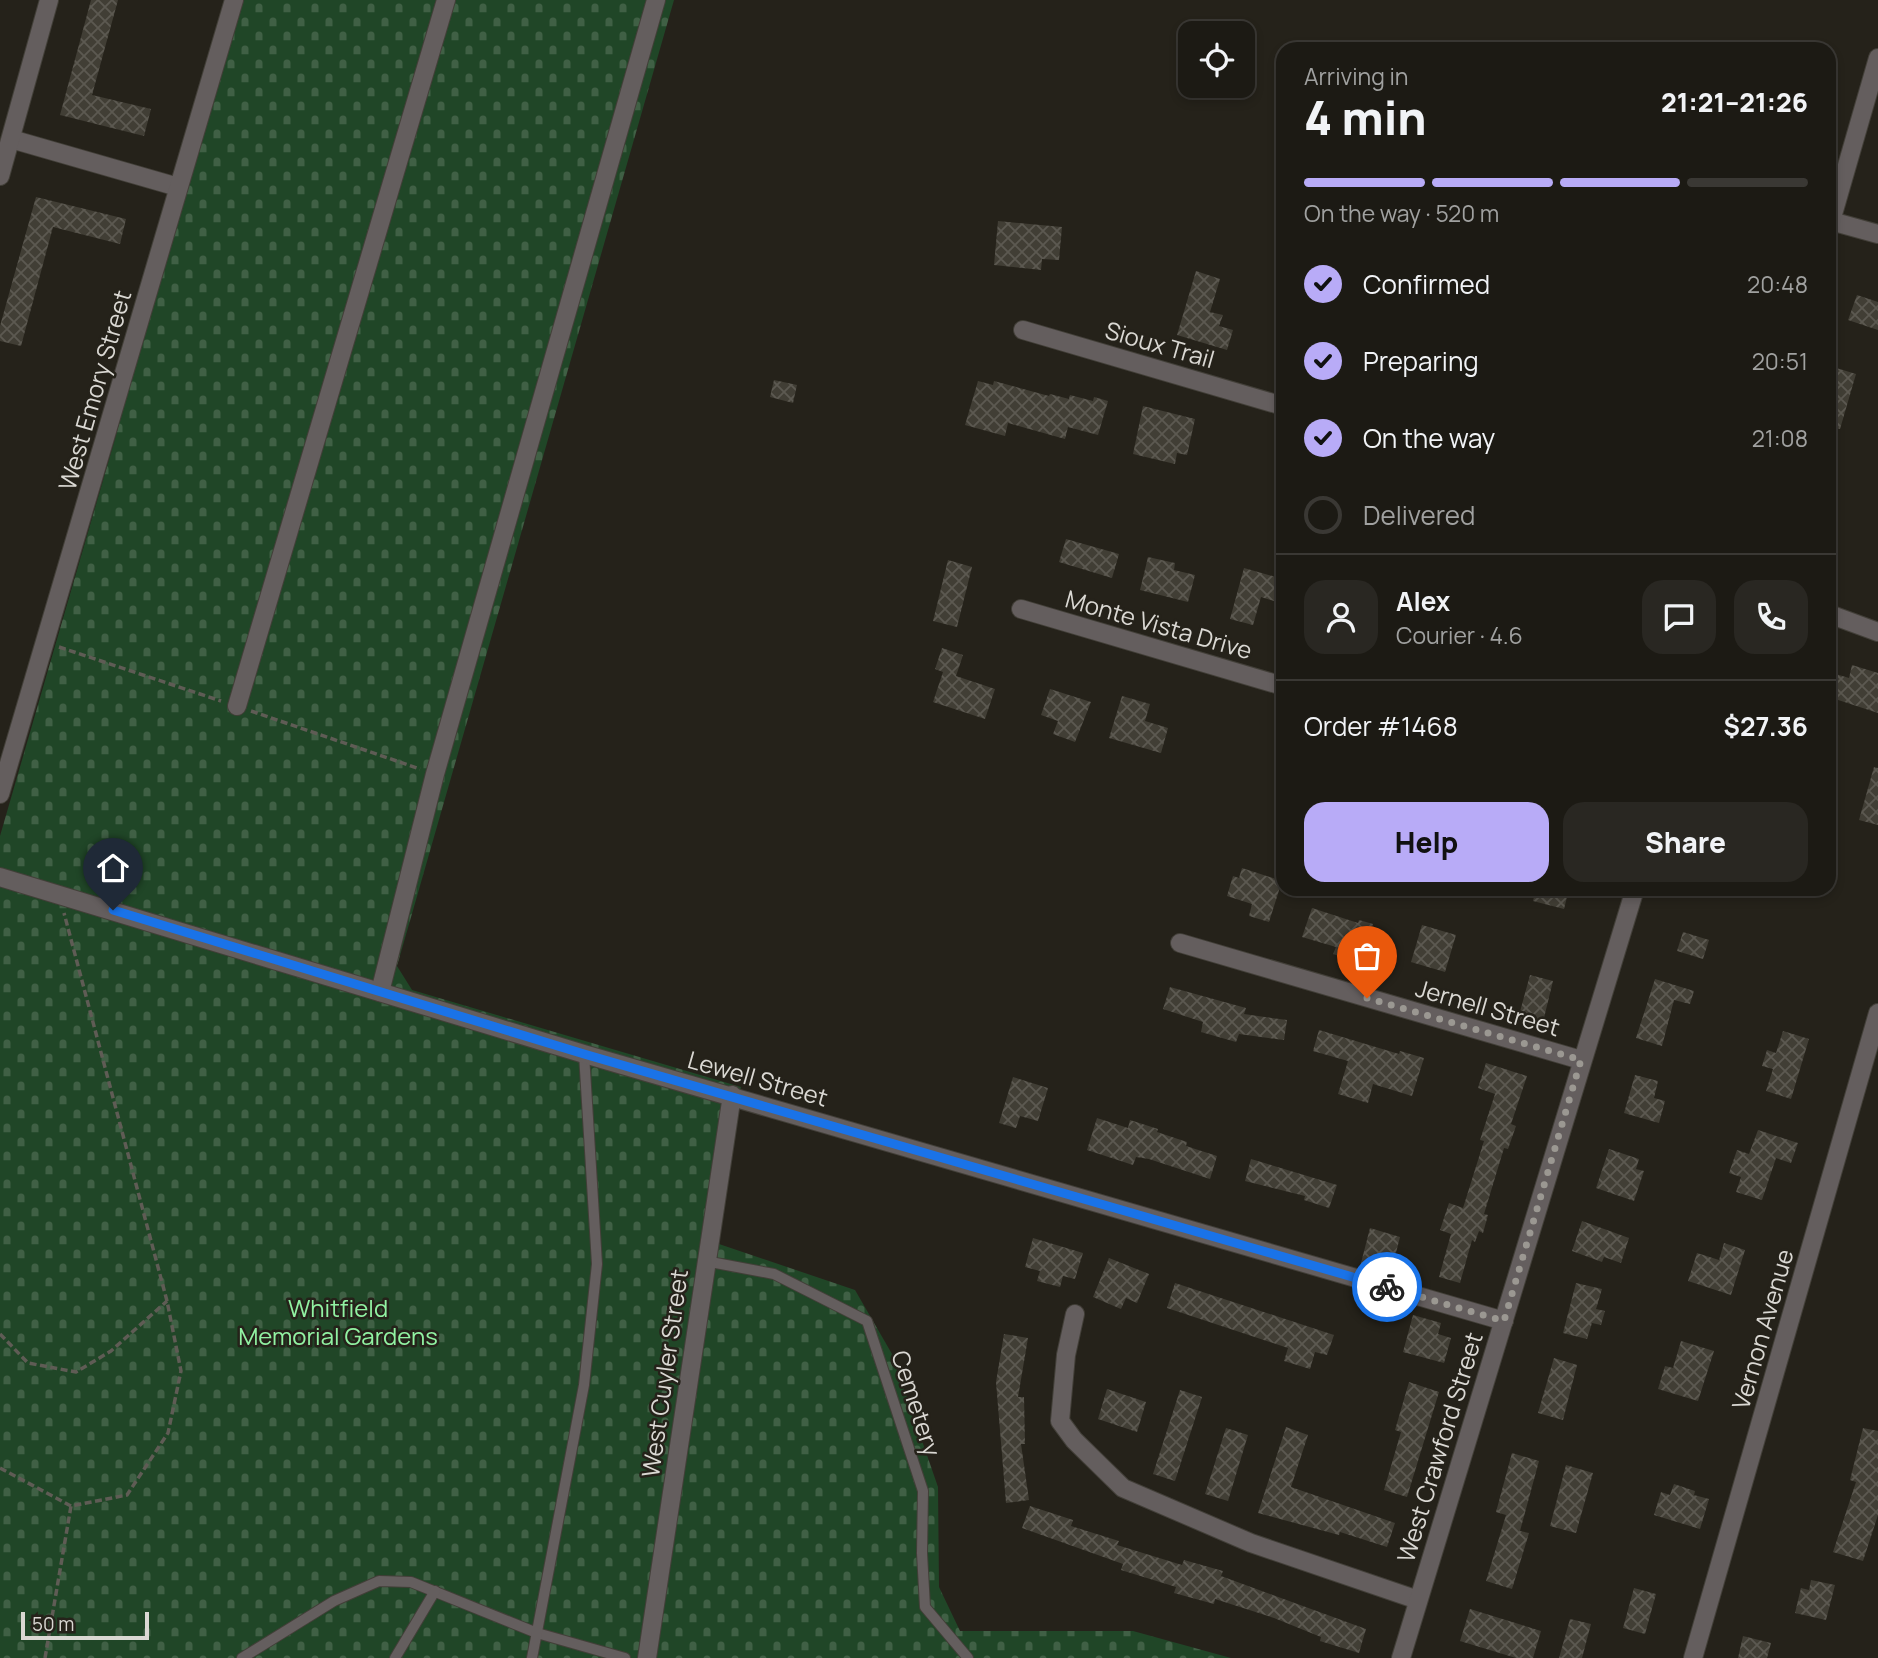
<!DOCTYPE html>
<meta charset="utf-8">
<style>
:root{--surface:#1c1a14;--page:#292722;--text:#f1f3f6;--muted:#a0a1a0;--line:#3a3834;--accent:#b8abf7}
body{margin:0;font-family:Manrope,sans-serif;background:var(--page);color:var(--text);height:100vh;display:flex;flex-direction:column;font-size:26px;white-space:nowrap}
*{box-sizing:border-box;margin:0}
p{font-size:23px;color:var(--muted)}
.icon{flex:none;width:38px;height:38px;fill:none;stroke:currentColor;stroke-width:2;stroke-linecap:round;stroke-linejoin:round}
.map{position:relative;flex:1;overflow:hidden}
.sheet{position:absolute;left:1276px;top:42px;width:560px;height:854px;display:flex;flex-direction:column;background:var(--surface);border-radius:21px;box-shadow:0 4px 10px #0003,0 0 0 2px var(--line)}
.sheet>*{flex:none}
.controls{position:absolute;left:1178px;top:21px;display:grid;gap:14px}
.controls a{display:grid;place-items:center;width:77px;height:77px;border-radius:14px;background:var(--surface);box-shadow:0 4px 10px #0003,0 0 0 2px var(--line);font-size:35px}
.scale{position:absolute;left:21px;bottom:18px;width:128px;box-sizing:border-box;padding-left:7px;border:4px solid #dad8d3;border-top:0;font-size:19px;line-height:24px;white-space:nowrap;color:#dad8d3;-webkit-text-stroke:5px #25221a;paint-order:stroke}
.pin{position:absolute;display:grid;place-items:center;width:60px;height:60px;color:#fff;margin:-72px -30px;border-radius:50% 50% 50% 0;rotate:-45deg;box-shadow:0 0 7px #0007}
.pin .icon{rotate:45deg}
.courier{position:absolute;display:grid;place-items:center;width:70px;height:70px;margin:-35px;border:5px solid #1a73e8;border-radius:50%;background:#fff;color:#222;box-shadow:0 2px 9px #0007}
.head em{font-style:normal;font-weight:800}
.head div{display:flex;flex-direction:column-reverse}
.head{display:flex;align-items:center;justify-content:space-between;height:119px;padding:0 28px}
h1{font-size:46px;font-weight:800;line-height:52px}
.bar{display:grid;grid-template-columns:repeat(4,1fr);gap:10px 7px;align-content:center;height:84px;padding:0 28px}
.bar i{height:9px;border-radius:5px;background:var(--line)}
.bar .current{background:var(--accent)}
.bar p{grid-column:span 4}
.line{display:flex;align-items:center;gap:18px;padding:0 28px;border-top:2px solid var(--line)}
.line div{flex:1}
.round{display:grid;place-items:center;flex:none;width:74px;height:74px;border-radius:21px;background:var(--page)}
ol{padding:0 28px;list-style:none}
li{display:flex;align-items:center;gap:21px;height:77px}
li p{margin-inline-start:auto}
li .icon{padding:7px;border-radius:50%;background:var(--accent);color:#111;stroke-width:4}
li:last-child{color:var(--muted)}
li i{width:38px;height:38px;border:4px solid var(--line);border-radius:50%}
.action{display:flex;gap:14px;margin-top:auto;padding:14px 28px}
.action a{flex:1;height:80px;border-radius:21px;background:var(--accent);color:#111;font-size:28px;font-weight:800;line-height:80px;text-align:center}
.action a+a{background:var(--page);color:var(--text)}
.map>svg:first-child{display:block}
.cemetery{fill:url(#cemetery-stones)}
.building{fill:url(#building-cross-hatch)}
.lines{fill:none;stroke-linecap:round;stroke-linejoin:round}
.service-casing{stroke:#423f38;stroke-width:12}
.minor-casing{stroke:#423f38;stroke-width:20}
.tertiary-casing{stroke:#423f38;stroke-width:20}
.path{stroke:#5f5c55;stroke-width:3.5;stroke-dasharray:7 3.5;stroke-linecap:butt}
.service{stroke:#645e5e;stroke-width:10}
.minor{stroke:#645e5e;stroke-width:18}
.tertiary{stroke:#645e5e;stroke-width:18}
.done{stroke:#9b9892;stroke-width:7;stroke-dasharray:0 12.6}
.route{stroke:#1a73e8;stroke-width:9}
.labels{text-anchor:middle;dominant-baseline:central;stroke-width:5;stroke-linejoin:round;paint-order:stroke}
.street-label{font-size:24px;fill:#dad8d3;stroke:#25221a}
.park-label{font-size:24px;fill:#91f2a2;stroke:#25221a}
</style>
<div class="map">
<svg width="1878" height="1658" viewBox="0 0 1878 1658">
<defs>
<pattern id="cemetery-stones" width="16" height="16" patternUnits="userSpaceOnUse" patternTransform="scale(1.75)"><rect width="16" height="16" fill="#204627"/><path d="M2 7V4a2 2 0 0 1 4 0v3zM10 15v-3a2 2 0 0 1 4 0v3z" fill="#406045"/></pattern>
<pattern id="building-cross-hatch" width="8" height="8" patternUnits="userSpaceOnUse" patternTransform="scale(1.75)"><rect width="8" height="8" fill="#413e35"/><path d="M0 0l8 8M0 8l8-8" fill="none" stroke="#5c5951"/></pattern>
</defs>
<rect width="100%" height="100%" fill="#25221a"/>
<path class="cemetery" d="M232,0h442l-277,966 15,24 329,97 -22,157 136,46 37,64 46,133 1,100 21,44h173l98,27h-1231v-822l115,-397z"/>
<g class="building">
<path d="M91,0h27l-26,95 59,14 -7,27 -84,-21z"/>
<path d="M36,197l90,22 -6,25 -67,-17 -32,119 -21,-5v-15z"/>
<path d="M998,221l64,6 -3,33 -17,-1 -1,11 -47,-5z"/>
<path d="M1196,271l24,8 -10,33 13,3 -4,11 14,4 -6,20 -50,-15z"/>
<path d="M1857,295l21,7v28l-30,-10z"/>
<path d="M1833,367l23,7 -16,55 -11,-3v-46z"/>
<path d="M774,380l23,5 -4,18 -23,-6z"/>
<path d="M978,381l15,4 1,-4 55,15 1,-2 19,5 1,-4 23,6 1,-4 14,4 -10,34 -30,-8 -3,12 -57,-16 -3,13 -40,-11z"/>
<path d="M1143,406l52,13 -8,36 -10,-2 -2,11 -42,-10z"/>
<path d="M1066,539l53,15 -7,24 -53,-16z"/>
<path d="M1148,557l27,6 -1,7 21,5 -7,27 -48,-12z"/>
<path d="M948,560l24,7 -15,60 -24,-6z"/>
<path d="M1244,568l39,11 -3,24 -19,-6 -8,28 -23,-6z"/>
<path d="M942,648l21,7 -7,21 39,13 -10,30 -52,-17 10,-30 -8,-3z"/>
<path d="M1852,665l26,8v40l-49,-16v-25l20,6z"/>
<path d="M1050,689l41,13 -16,40 -22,-8 5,-13 -17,-6z"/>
<path d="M1122,696l28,8 -5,17 23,7 -7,25 -52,-15z"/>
<path d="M1874,767l4,1v57l-19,-5z"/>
<path d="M1242,868l40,13 -13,41 -20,-6 3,-12 -25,-8 6,-20 6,2z"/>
<path d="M1536,889h33l-5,20 -31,-8z"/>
<path d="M1312,908l46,15 1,-3 14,4 -10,31 -8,-2 -3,7 -19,-6 3,-7 -34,-10z"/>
<path d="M1422,925l34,10 -11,37 -34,-10z"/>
<path d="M1683,932l26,8 -6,19 -26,-8z"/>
<path d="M1530,975l23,6 -11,45 -24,-7z"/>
<path d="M1655,979l39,12 -4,13 -16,-4 -12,46 -26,-8z"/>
<path d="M1170,987l76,21 -2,6 43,6 -3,20 -45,-6 -3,8 -35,-10 2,-10 -40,-13z"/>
<path d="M1319,1030l80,24 1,-3 24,7 -12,38 -39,-12 -5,19 -30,-9 10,-33 -35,-10z"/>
<path d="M1783,1031l26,8 -18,60 -25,-8 7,-22 -11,-3 5,-16 9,3z"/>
<path d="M1486,1063l41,13 -16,48 5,2 -8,23 -4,-1 -20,66 4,1 -5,18 -4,-2 -4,11 -3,-2 -12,43 -21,-6 12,-43 -11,-4 9,-27 14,5 21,-67 -4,-1 15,-46 -17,-6z"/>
<path d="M1635,1075l23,6 -4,17 11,3 -6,22 -35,-10z"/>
<path d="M1013,1077l35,11 -10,33 -18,-5 -4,12 -17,-5z"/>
<path d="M1097,1118l31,10 2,-8 28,9 -1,3 30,10 -1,4 31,10 -7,23 -61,-20 -13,-2 -3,8 -46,-15z"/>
<path d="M1758,1130l40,13 -7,20 -15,-5 -14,42 -26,-8 5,-15 -12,-4 8,-23 12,4z"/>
<path d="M1609,1149l30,10 -3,10 8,2 -10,30 -38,-13z"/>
<path d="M1251,1159l86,26 -8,23 -25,-8 1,-4 -60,-15z"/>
<path d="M1582,1221l47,17 -8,25 -17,-6 -2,5 -30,-11z"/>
<path d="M1370,1228l30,9 -10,39 -30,-9z"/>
<path d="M1033,1238l50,15 -8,26 -12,-3 -3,11 -23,-6 3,-10 -15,-4z"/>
<path d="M1724,1243l21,7 -14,45 -43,-14 9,-28 22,7z"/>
<path d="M1109,1258l40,16 -12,29 -11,-5 -5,11 -28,-12z"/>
<path d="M1175,1283l159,52 -7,20 -12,-3 -5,17 -26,-8 4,-13 -121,-40z"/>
<path d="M1576,1283l26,6 -6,20 9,2 -4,14 -9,-2 -5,16 -24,-6z"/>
<path d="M1413,1315l28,8 -3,11 13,4 -7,25 -41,-11z"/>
<path d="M1004,1334l24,4 -10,59h6l1,47h-4l8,56 -23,3 -10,-121z"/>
<path d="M1681,1341l33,10 -16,50 -40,-12 7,-23 8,2z"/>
<path d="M1554,1358l23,7 -14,55 -25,-7z"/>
<path d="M1409,1382l30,10 -32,105 -23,-7 17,-58 -6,-2z"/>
<path d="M1107,1389l39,13 -9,30 -39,-13z"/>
<path d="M1180,1390l22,7 -27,84 -22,-7z"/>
<path d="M1286,1427l22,8 -17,52 104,36 -8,24 -47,-15 -1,3 -81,-22z"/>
<path d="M1226,1428l22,7 -20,66 -23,-7z"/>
<path d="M1863,1428l15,3v84l-15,46 -30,-9 23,-70 -6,-2z"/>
<path d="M1512,1453l27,8 -19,70 9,2 -17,56 -26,-8 20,-66 -10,-3z"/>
<path d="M1566,1465l27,8 -17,60 -26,-7z"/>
<path d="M1674,1484l21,7 -1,4 15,4 -9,30 -46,-14 7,-23 9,3z"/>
<path d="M1030,1506l43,14 -2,6 48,15 -2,4 65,20 2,-5 39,11 -2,5 145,53 -7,24 -39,-12 1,-4 -47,-19 -59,-19 -1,5 -40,-11 2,-6 -55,-17 2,-6 -101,-36z"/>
<path d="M1811,1580l24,5 -9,35 -31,-7 6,-25 8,2z"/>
<path d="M1634,1588l22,6 -11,40 -22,-6z"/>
<path d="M1470,1609l71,22 -8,27h-17l-56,-17z"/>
<path d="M1570,1619l21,5 -9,34h-23z"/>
<path d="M1743,1636l28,7 -4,15h-29z"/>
</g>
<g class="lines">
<g class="service-casing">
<g id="service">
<path d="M705,1261l69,13 93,47 56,170 -1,62 3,54 43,51"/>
<path d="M242,1658l92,-57 45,-20 32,1 126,51 88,25"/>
<path d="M395,1658l40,-67"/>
<path d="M532,1658l52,-273 13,-121 -13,-210"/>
</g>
</g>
<g class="minor-casing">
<g id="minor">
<path d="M11,139l167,48"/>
<path d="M0,176l49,-176"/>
<path d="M1831,221l47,13"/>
<path d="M1829,228l49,-170"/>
<path d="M1023,330l260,76"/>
<path d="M1021,609l262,77"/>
<path d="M1829,614l49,18"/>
<path d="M237,706l209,-706"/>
<path d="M0,877l584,177 920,267"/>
<path d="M1180,943l401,117"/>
<path d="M380,992l55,-218 221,-774"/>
<path d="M1075,1314l-9,41 -6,66 14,19 49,48 128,55 167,57"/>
<path d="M647,1658l85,-563"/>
<path d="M1401,1658l234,-769"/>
<path d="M1693,1658l185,-645"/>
</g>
</g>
<g class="tertiary-casing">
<path id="tertiary" d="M0,794l234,-794"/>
</g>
<g class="path">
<path d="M59,647l162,54"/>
<path d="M251,711l169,58"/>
<path d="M0,1334l28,29 48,9 35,-21 56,-50"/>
<path d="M0,1468l71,38 56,-11 41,-62 13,-62 -14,-70 -103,-388"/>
<path d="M45,1658l26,-152"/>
</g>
<use href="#service" class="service"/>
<use href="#minor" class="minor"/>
<use href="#tertiary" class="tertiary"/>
</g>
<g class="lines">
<path class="done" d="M1367,998l214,62 -77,261 -117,-34"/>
<path class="route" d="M113,910l471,144 803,233"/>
</g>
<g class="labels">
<g class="street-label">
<text transform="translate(1160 344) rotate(16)">Sioux Trail</text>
<text transform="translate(94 390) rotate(-74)">West Emory Street</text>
<text transform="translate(1159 624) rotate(16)">Monte Vista Drive</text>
<text transform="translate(1488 1007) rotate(16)">Jernell Street</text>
<text transform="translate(758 1078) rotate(16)">Lewell Street</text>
<text transform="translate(1762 1329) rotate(-74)">Vernon Avenue</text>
<text transform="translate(664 1373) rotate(-82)">West Cuyler Street</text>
<text transform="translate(917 1403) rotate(72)">Cemetery</text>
<text transform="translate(1439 1447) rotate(-73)">West Crawford Street</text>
</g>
<g class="park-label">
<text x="338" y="1307">Whitfield<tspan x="338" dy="28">Memorial Gardens</tspan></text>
</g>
</g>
</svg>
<div class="controls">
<a><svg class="icon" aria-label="locate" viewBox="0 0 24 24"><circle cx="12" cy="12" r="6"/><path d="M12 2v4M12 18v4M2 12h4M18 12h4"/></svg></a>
</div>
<div class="scale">50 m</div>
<div class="pin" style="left:1367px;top:998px;background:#ea580c"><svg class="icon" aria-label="bag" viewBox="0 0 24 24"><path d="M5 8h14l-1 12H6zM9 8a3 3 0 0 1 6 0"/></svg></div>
<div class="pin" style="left:113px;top:910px;background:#1f2937"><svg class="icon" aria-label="home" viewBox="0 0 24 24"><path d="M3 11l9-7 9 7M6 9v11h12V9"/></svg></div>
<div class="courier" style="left:1387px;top:1287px"><svg class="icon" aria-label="bike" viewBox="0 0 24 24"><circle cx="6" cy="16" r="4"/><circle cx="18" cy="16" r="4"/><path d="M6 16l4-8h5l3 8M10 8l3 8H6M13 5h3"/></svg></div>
<section class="sheet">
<div class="head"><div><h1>4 min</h1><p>Arriving in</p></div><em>21:21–21:26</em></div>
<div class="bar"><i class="current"></i><i class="current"></i><i class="current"></i><i></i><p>On the way · 520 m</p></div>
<ol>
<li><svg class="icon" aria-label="check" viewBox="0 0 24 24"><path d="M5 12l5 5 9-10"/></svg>Confirmed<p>20:48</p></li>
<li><svg class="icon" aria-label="check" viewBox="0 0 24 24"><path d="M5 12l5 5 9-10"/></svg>Preparing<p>20:51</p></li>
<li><svg class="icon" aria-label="check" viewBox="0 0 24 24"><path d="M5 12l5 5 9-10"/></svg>On the way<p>21:08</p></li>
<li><i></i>Delivered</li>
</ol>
<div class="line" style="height:126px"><a class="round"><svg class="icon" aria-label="person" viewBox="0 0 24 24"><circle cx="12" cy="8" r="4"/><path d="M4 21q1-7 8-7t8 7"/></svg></a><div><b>Alex</b><p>Courier · 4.6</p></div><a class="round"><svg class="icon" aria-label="chat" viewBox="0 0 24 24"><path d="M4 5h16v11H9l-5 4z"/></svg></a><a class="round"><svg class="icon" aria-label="phone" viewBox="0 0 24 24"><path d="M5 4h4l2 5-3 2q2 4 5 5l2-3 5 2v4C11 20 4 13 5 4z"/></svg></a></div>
<div class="line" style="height:91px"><div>Order #1468</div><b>$27.36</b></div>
<div class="action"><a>Help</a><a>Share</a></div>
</section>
</div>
